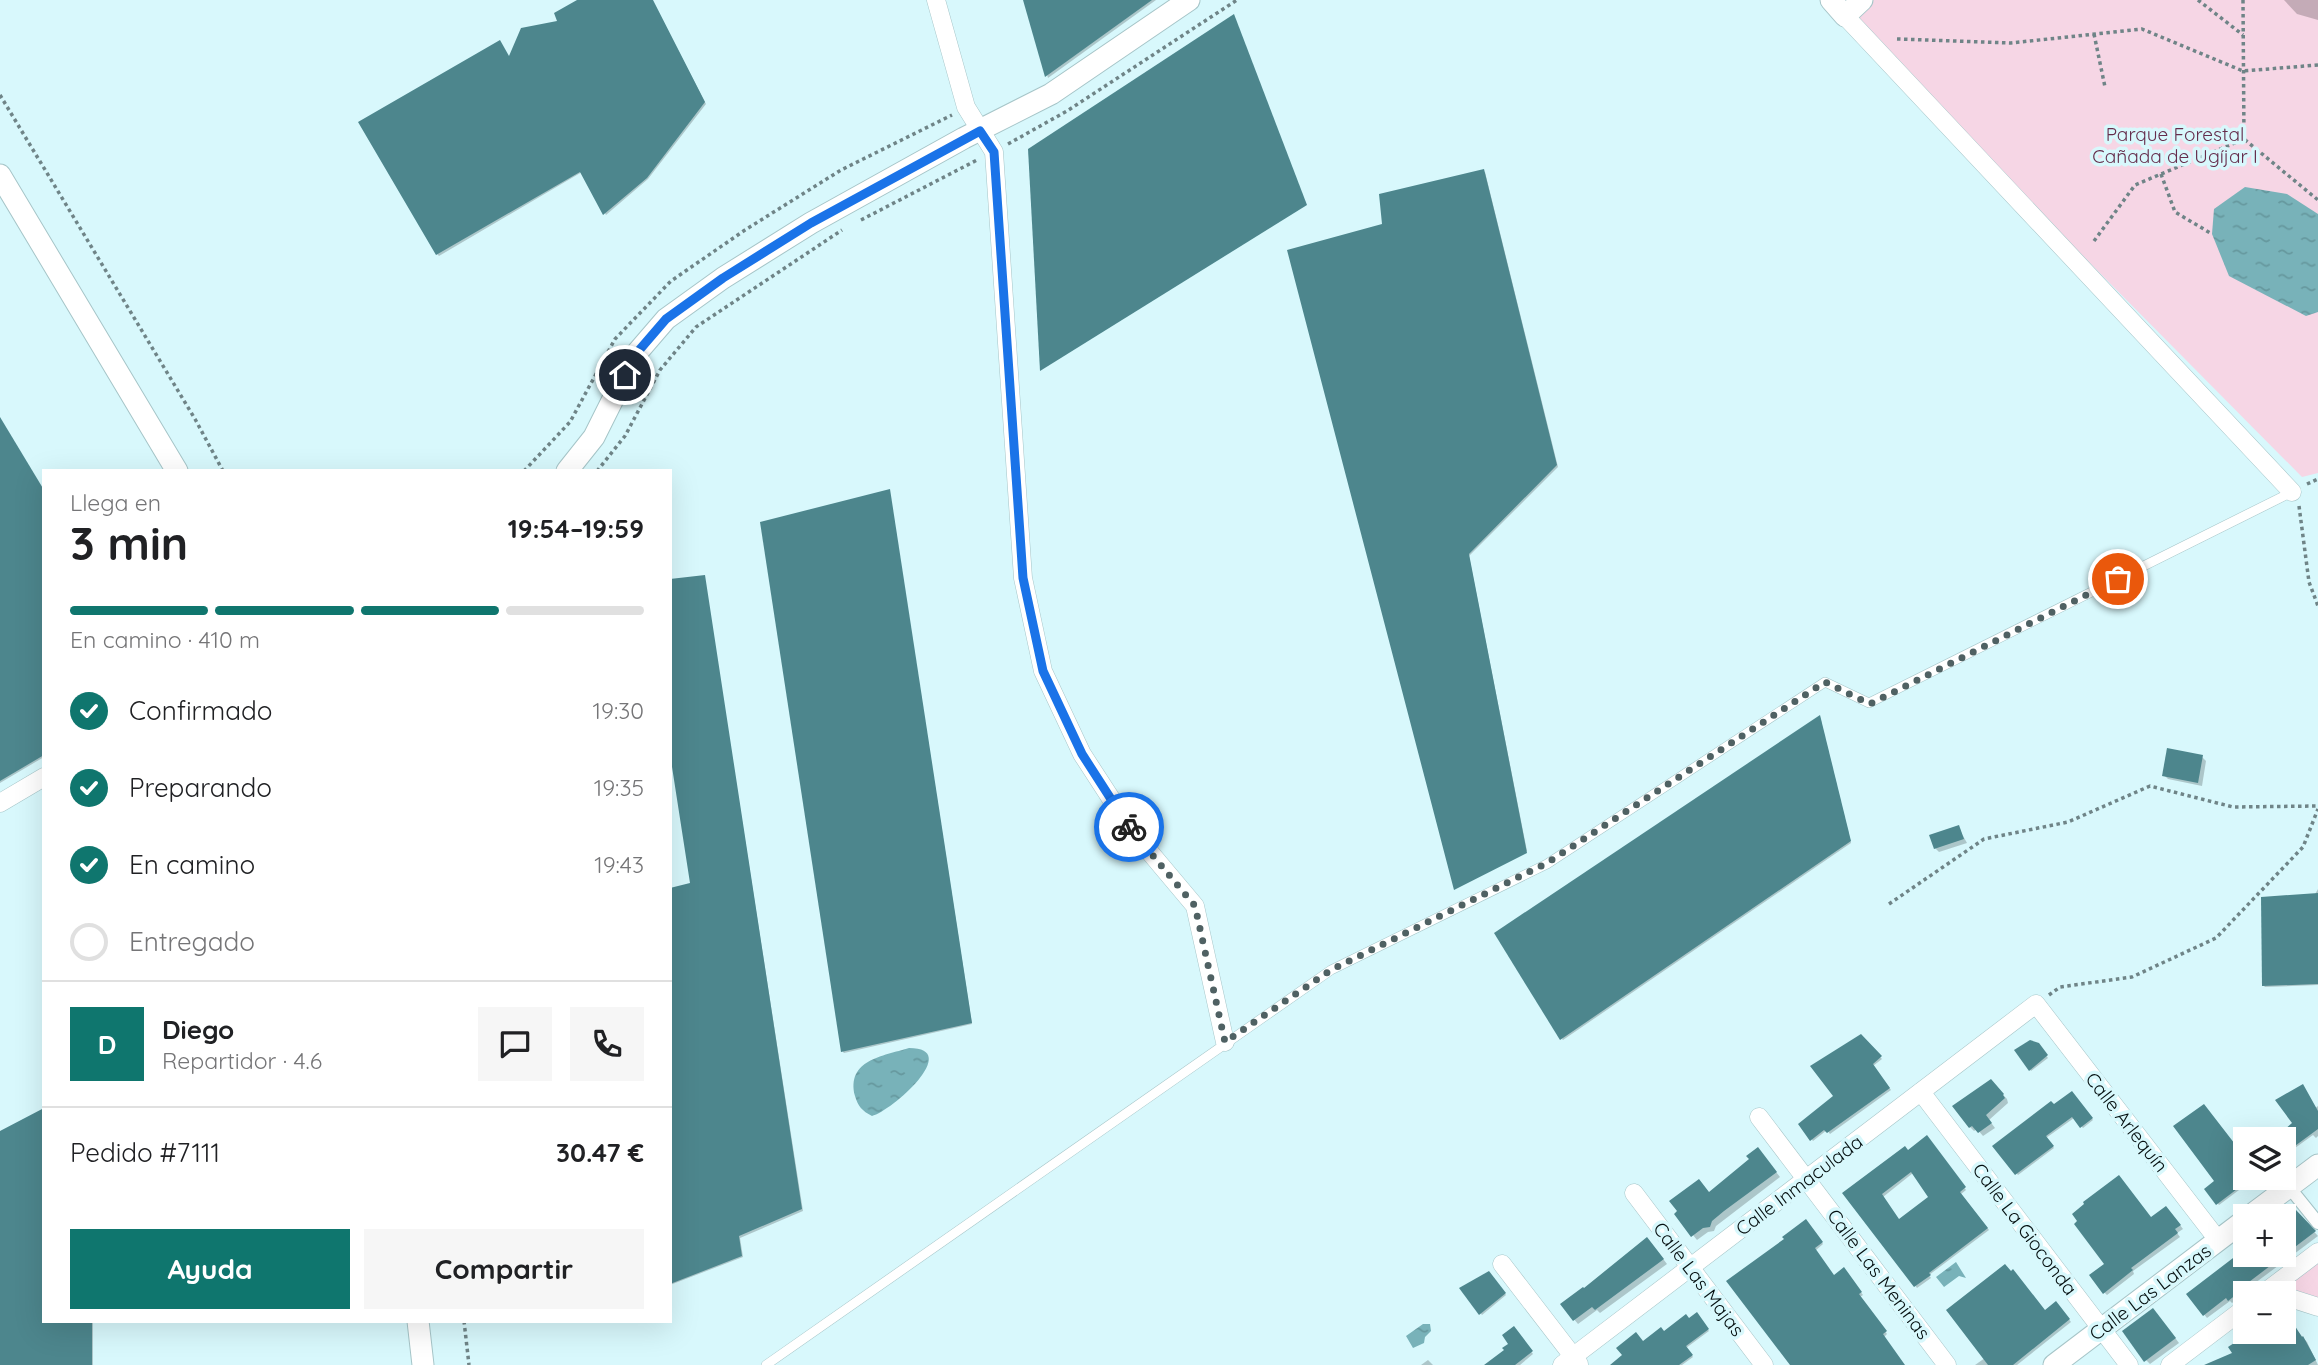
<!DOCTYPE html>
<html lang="es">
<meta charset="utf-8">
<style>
:root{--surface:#fff;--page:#f6f6f6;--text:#202124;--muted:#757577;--line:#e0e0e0;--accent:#0f766e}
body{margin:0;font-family:Quicksand,sans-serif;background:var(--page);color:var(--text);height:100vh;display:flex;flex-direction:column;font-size:26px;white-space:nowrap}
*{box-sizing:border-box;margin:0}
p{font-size:23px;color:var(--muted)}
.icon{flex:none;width:38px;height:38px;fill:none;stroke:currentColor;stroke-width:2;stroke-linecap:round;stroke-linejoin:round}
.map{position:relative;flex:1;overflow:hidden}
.details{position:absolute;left:42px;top:469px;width:630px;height:854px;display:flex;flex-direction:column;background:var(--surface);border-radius:0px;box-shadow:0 7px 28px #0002}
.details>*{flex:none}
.tools{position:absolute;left:2233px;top:1127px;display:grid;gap:14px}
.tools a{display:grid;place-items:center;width:63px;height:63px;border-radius:0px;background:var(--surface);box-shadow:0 7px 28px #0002;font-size:35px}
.pin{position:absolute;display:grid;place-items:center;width:60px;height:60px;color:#fff;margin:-30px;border:4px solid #fff;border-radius:50%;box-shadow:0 2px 7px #0007}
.courier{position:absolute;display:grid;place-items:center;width:70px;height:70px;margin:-35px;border:5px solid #1a73e8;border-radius:50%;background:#fff;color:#222;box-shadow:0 2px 9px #0007}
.head em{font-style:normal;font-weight:800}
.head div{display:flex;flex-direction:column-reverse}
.head{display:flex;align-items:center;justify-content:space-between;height:119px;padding:0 28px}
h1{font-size:46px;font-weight:800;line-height:52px}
.bar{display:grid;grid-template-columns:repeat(4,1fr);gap:10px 7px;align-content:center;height:84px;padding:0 28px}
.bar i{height:9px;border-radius:5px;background:var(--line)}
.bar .selected{background:var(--accent)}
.bar p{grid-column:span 4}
.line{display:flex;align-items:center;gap:18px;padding:0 28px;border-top:2px solid var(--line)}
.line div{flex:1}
.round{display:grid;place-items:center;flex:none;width:74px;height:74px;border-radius:0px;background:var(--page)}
ol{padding:0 28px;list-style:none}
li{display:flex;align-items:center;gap:21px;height:77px}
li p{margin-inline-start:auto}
li .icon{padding:7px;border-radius:50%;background:var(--accent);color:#fff;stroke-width:4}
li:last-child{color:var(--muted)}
li i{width:38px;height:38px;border:4px solid var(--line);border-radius:50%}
.primary-button{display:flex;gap:14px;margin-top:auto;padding:14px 28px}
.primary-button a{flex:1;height:80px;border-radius:0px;background:var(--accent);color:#fff;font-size:28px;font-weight:800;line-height:80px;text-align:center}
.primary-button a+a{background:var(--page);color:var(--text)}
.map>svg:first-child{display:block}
.green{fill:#f6d6e5}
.water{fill:url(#water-ripples)}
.shadow{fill:#0003;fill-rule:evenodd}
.building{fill:#4d868d;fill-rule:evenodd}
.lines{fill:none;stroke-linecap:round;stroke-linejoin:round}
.service-casing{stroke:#a6c5c8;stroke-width:10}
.pedestrian-casing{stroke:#a6c5c8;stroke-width:14}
.minor-casing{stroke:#a6c5c8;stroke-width:19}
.tertiary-casing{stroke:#a6c5c8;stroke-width:23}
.path{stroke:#6f8487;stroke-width:3.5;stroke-dasharray:3.5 3.5;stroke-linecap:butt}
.service{stroke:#fff;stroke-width:9}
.pedestrian{stroke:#fff;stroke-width:12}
.minor{stroke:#fff;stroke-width:18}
.tertiary{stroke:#fff;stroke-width:21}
.done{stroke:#4f6163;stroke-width:7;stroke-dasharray:0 12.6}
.route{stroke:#1a73e8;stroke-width:9}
.labels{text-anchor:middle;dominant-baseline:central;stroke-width:7;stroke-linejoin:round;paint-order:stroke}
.park-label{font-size:19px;fill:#652d4c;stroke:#d8f8fc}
.street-label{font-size:19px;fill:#050f10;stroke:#d8f8fc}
</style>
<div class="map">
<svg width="2318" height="1365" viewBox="0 0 2318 1365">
<defs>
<pattern id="water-ripples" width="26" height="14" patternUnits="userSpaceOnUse" patternTransform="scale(1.75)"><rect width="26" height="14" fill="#78b2b9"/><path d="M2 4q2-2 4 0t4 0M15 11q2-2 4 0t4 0" fill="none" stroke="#66989e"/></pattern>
</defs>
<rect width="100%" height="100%" fill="#d8f8fc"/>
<g class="green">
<path d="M1862,0h456v473l-16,4 -457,-461z"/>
<path d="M2318,1252v55l-43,-14z"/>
</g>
<g class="water">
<path d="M2245,187l42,7 31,20v98l-12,4 -77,-40 -17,-42 2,-25z"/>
<path d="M909,1048c54,0 -17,63 -37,68 -10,-5 -14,-10 -17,-20 -9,-36 28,-40 54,-48z"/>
<path d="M1956,1262l10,16 -7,-2 -15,11 -8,-10z"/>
<path d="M1423,1324h7l1,7 -6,6 -1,6 -11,5 -7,-12z"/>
</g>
<g class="shadow">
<path d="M580,0h72l54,104 -58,75 -42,36 -24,-43 -143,84 -2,-2 73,-195 50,-37z"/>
<path d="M1025,0h131l-108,78z"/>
<path d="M2284,0h34v20l-21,-6z"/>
<path d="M1485,172l73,295 -89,89 58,295 -72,37 -71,-663z"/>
<path d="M0,419l44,73v265l-44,26z"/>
<path d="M889,490l83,534 -128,29 -1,-1z"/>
<path d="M704,577l99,634 -63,27 3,19 -73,28v-395l22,-5z"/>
<path d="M1820,717l31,126 -288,197 -1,-1z"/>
<path d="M2202,757l4,4 -4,25 -34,-7 -4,-4z"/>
<path d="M1958,827l9,16 -28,9 -4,-4z"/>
<path d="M2318,889v96l-53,2 -2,-2z"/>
<path d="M1861,1037l21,22 -9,7 18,24 -61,44 -3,-4 -14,11 -13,-17 35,-28z"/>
<path d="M2038,1045l10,13 -17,13 -14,-21z"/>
<path d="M1990,1081l17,18 1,4 -19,17 6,8 -12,8 -6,-7 -3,2 -4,-4z"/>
<path d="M2072,1093l21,27 -10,8 -9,-10 -28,20 8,10 -36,27 -23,-29z"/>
<path d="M2204,1106l41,53v19h10l-36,27 -13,-16 11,-8z"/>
<path d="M2318,1106v30l-2,2 -3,-3 -29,21v-17h-10z"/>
<path d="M0,1133l44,188h49v44h-93z"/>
<path d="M1927,1138l39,52 -5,4 28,36 -60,45 2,3 -14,10 -73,-95zM1913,1173l17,24 -31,25 -16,-25z"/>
<path d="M1762,1154l18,23 -64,49 -2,5 -6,1 -11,8 -21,-26 34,-20z"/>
<path d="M2169,1211l14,18 -6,4 3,4 -47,34 1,3 -27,21 -3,-3 3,-27 44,-46z"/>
<path d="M2296,1212l22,24 -71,53 1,2 -16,12 -2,-2 -23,17 -19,-23 57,-44v4h39v-34z"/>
<path d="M1806,1222l17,22 -8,7 19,26 11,-5 18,23 -3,2 27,37 -3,3 20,28h-110l-8,-126z"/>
<path d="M1651,1243l16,21 -67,49 -3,-3 -19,14 -16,-19z"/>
<path d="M1489,1273l17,22 -24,20 -20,-26z"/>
<path d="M2059,1306l12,16 -54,43h-42z"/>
<path d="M2157,1314l22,29 -29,21 -4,-4z"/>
<path d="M1696,1315l13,16 -23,17 7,9 -11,8h-51l12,-22z"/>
<path d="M2284,1322l8,3 15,17 11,23h-109l26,-11 -5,-7 21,-15h33z"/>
<path d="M1513,1328l20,26 -13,11h-35l21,-15 4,-6z"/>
<path d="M1428,1360l5,5h-12z"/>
</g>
<g class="building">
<path d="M577,0h76l52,102 -58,76 -44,37 -23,-43 -144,83 -78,-133 142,-82 9,16 12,-28 36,-7 -3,-8z"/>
<path d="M1023,0h129l-107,77z"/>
<path d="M1234,14l73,191 -267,166 -12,-222z"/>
<path d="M1484,169l73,296 -88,89 58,299 -73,37 -167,-640 95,-26 -3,-30z"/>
<path d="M0,417l44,73v265l-44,26z"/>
<path d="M890,489l82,534 -131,29 -81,-530z"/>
<path d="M705,575l97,634 -63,27 3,20 -72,28v-396l20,-5 -20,-129v-175z"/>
<path d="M1820,715l31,126 -291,199 -66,-107z"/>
<path d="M2167,748l36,7 -5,28 -36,-7z"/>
<path d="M1959,825l5,14 -30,10 -5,-14z"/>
<path d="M2318,893v91l-56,2 -1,-89z"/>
<path d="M1861,1034l21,22 -9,8 17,24 -63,45 -3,-3 -14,11 -12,-17 35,-28 -23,-30z"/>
<path d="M2030,1040l9,3 9,12 -19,16 -15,-21z"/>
<path d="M1991,1079l13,15 -1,1 2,3 -19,17 6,8 -14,10 -6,-7 -3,2 -17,-22z"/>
<path d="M2303,1084l15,27v18l-34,25v-24l8,-7 -17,-23z"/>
<path d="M2072,1091l21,27 -13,10 -8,-11 -26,19 8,10 -39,29 -23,-29 59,-45 3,3z"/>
<path d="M2204,1104l34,44 -5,4 12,16v15l-29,22 -12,-16 10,-8 -41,-55z"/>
<path d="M44,1108v213h48v44h-92v-234z"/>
<path d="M1927,1135l39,52 -6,5 28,36 -59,45 2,2 -17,12 -72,-94 63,-47 3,4zM1911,1172l17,25 -29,22 -17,-25z"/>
<path d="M1758,1147l19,25 -53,39 -12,10 -2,6 -7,1 -12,9 -17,-23 3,-3 -8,-10 30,-22 10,13 40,-33 -3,-3z"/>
<path d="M2119,1175l32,42 15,-11 15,19 -6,4 3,4 -47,35 2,2 -30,24 -14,-19 15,-11 -30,-40 3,-3 -5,-7 12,-10 -1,-2z"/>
<path d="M2296,1210l20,21 -71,54 1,2 -18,14 -2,-3 -23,18 -17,-22 51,-39h47v-28l5,-4 -3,-5z"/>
<path d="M1806,1219l17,23 -8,6 19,27 10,-8 18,25 -3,2 28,37 -4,3 22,31h-115l-64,-84 58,-42 -2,-2z"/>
<path d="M1647,1237l17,22 -69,51 -3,-3 -19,14 -13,-17 23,-17 1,1z"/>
<path d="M2005,1264l6,7 2,-2 32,41 11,-9 14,18 -57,46h-25l-42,-55z"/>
<path d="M1489,1271l17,22 -27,22 -20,-27z"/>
<path d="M2153,1308l23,30 -32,24 -22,-31z"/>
<path d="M2284,1309l18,28 1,-1 13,24 -8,5h-104l28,-12 -4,-6 12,-8 -5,-7h49z"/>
<path d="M1697,1312l12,17 -23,17 7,9 -14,10h-69l12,-10 -6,-7 20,-16 7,9 18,-14 3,4 22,-17 3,4z"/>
<path d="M1514,1326l19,25 -18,14h-31l20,-15 -2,-2 6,-4 -6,-9z"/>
</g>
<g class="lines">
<g class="service-casing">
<path id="service" d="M766,1365l565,-395 216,-106 278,-182 44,21 423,-211"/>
</g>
<g class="pedestrian-casing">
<path id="pedestrian" d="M2289,1187l29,36"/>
</g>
<g class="minor-casing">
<g id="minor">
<path d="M936,0l30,107 28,45 29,426 20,93 39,83 50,77 63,75 30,136"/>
<path d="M1845,16l447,476"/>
<path d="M0,803l44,-26"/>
<path d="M1921,1092l208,273"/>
<path d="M1759,1117l188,248"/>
<path d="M1634,1193l130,172"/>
<path d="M1502,1264l77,100"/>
<path d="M2264,1293l54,-41"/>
<path d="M2284,1296l34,11"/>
<path d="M1562,1365l474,-361 182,236"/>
<path d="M2170,1365l75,-57"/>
</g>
</g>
<g class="tertiary-casing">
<g id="tertiary">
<path d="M1831,0l14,16 17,-16"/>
<path d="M0,175l177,296"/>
<path d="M567,471l27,-34 41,-82 31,-36 57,-41 88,-55 153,-85 87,-44 138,-94"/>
<path d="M2250,1216l68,-51"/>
<path d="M418,1321l5,44"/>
<path d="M2054,1365l191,-145"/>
</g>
</g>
<g class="path">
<path d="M2198,0l45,35"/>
<path d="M2243,0l1,139 74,61"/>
<path d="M2094,34l11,53"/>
<path d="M1897,39l114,4 131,-14 101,42 75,-6"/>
<path d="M0,95l195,324 28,52"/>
<path d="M1008,144l59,-33 170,-111"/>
<path d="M2161,174l14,38 37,22"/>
<path d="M861,220l118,-61"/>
<path d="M2094,241l41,-56 109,-46"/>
<path d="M524,471l46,-49 45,-83 56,-58 74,-51 96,-60 111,-55"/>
<path d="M597,471l28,-35 35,-66 36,-43 146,-97"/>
<path d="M2307,484l11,-5"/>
<path d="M2299,506l10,76 9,24"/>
<path d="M1889,904l95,-65 84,-17 82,-36 83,21 85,-1"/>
<path d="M2049,995l11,-8 72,-10 84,-39 87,-91 15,-38"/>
<path d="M464,1321l5,44"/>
</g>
<use href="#service" class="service"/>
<use href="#pedestrian" class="pedestrian"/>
<use href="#minor" class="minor"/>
<use href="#tertiary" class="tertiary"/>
</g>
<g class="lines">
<path class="done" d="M1129,827l66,79 30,136 106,-72 216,-107 278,-181 45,22 248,-125"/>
<path class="route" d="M625,375l10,-20 31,-36 57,-41 88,-55 169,-92 14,21 29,426 20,93 39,83 47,73"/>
</g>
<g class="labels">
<g class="park-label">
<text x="2175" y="134">Parque Forestal<tspan x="2175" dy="22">Cañada de Ugíjar I</tspan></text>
</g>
<g class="street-label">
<text transform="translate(2127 1122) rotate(52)">Calle Arlequín</text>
<text transform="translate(1799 1185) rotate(-37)">Calle Inmaculada</text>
<text transform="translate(2025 1229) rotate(53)">Calle La Gioconda</text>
<text transform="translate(1879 1274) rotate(53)">Calle Las Meninas</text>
<text transform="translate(1699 1279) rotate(53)">Calle Las Majas</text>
<text transform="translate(2150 1292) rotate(-37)">Calle Las Lanzas</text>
</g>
</g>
</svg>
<div class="tools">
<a><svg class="icon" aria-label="layers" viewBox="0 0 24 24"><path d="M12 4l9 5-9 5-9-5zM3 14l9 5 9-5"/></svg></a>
<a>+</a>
<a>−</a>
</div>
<div class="pin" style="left:2118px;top:579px;background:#ea580c"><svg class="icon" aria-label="bag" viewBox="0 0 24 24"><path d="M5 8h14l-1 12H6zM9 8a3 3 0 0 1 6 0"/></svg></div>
<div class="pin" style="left:625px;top:375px;background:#1f2937"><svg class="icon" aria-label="home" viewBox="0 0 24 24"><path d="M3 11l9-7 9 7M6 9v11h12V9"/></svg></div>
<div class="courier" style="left:1129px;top:827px"><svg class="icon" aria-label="bike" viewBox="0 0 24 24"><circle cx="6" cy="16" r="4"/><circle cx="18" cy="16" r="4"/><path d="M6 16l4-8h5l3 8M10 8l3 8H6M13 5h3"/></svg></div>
<section class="details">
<div class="head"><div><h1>3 min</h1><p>Llega en</p></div><em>19:54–19:59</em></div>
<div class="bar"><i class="selected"></i><i class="selected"></i><i class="selected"></i><i></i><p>En camino · 410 m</p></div>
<ol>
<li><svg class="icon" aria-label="check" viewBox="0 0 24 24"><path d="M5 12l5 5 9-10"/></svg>Confirmado<p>19:30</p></li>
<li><svg class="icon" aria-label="check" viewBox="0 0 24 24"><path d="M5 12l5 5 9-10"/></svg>Preparando<p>19:35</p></li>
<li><svg class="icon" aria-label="check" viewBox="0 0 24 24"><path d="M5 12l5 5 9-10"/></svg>En camino<p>19:43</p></li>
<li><i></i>Entregado</li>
</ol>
<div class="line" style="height:126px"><b class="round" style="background:var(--accent);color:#fff">D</b><div><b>Diego</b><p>Repartidor · 4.6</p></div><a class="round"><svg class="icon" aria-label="chat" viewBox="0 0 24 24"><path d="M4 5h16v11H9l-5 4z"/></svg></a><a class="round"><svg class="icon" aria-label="phone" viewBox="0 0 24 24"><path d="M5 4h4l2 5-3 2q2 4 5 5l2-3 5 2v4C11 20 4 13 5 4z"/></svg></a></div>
<div class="line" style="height:91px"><div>Pedido #7111</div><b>30.47 €</b></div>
<div class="primary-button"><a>Ayuda</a><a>Compartir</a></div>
</section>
</div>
